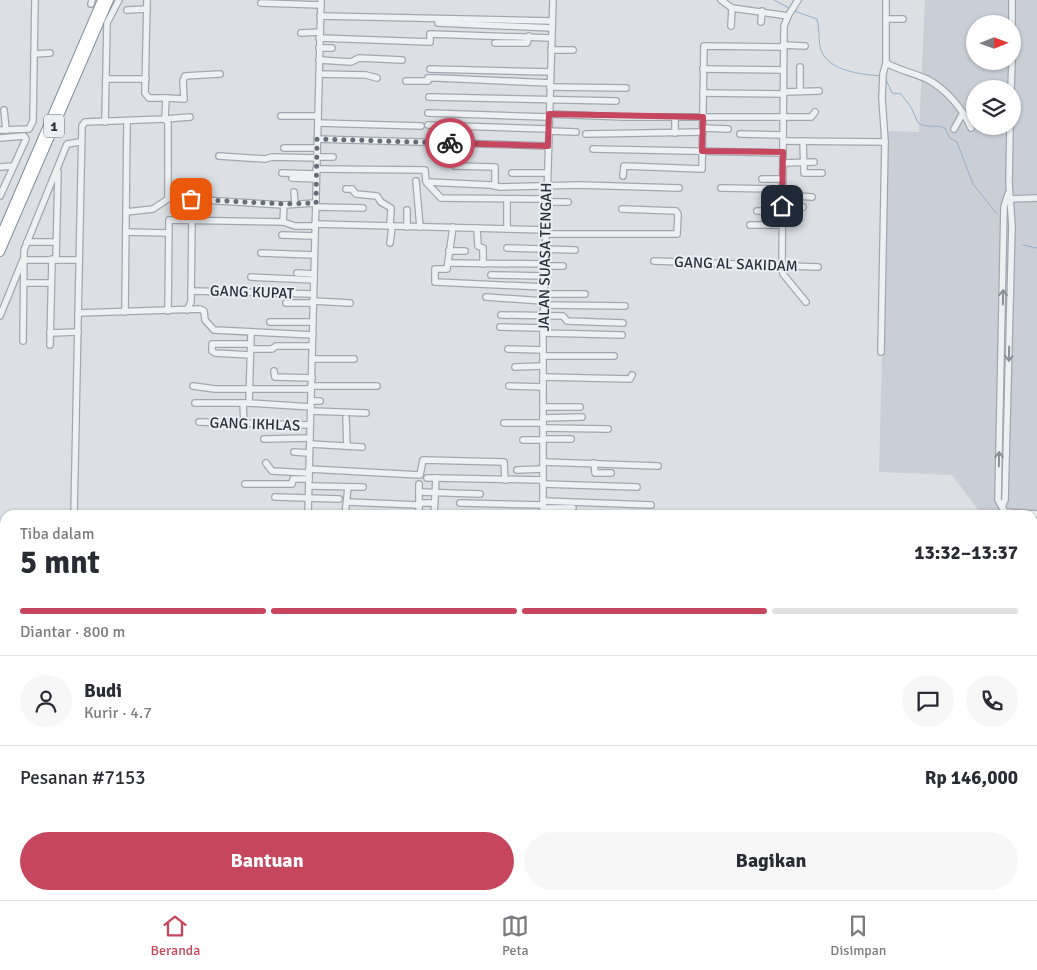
<!DOCTYPE html>
<html lang="id">
<meta charset="utf-8">
<style>
:root{--surface:#fff;--page:#f7f7f7;--text:#2b2b33;--muted:#7c7c81;--line:#e1e1e2;--accent:#c5465d}
body{margin:0;font-family:Signika,sans-serif;background:var(--page);color:var(--text);height:100vh;display:flex;flex-direction:column;font-size:19px;white-space:nowrap}
*{box-sizing:border-box;margin:0}
p{font-size:16px;color:var(--muted)}
.icon{flex:none;width:28px;height:28px;fill:none;stroke:currentColor;stroke-width:2;stroke-linecap:round;stroke-linejoin:round}
.map{position:relative;flex:1;overflow:hidden}
.panel{position:absolute;left:0px;top:510px;width:1038px;height:390px;display:flex;flex-direction:column;background:var(--surface);border-radius:15px 15px 0 0;box-shadow:0 1px 4px #0004}
.panel>*{flex:none}
.needle{width:32px;rotate:89deg}
.tools{position:absolute;left:966px;top:15px;display:grid;gap:10px}
.tools a{display:grid;place-items:center;width:55px;height:55px;border-radius:50%;background:var(--surface);box-shadow:0 1px 4px #0004;font-size:25px}
.pin{position:absolute;display:grid;place-items:center;width:42px;height:42px;color:#fff;margin:-21px;border-radius:10px;box-shadow:0 2px 8px #0006}
.courier{position:absolute;display:grid;place-items:center;width:50px;height:50px;margin:-25px;border:4px solid #c5465d;border-radius:50%;background:#fff;color:#222;box-shadow:0 1px 6px #0007}
.headline em{font-style:normal;font-weight:800}
.headline div{display:flex;flex-direction:column-reverse}
.headline{display:flex;align-items:center;justify-content:space-between;height:85px;padding:0 20px}
h1{font-size:32px;font-weight:800;line-height:38px}
.bar{display:grid;grid-template-columns:repeat(4,1fr);gap:8px 5px;align-content:center;height:60px;padding:0 20px}
.bar i{height:6px;border-radius:4px;background:var(--line)}
.bar .active{background:var(--accent)}
.bar p{grid-column:span 4}
.line{display:flex;align-items:center;gap:12px;padding:0 20px;border-top:1px solid var(--line)}
.line div{flex:1}
.round{display:grid;place-items:center;flex:none;width:52px;height:52px;border-radius:26px;background:var(--page)}
.action{display:flex;gap:10px;margin-top:auto;padding:10px 20px}
.action a{flex:1;height:58px;border-radius:30px;background:var(--accent);color:#fff;font-size:20px;font-weight:800;line-height:58px;text-align:center}
.action a+a{background:var(--page);color:var(--text)}
.tabs{display:flex;justify-content:space-around;align-items:center;height:70px;border-top:1px solid var(--line);background:var(--surface);font-size:14px;color:var(--muted)}
.tabs a{display:grid;justify-items:center;gap:2px}
.tabs .active{color:var(--accent)}
.map>svg:first-child{display:block}
.built{fill:#cacfd7;fill-rule:evenodd}
.lines{fill:none;stroke-linecap:round;stroke-linejoin:round}
.stream{stroke:#98afc4;stroke-width:1}
.minor-casing{stroke:#a2a7af;stroke-width:8}
.highway-casing{stroke:#848e9b;stroke-width:10}
.minor{stroke:#eef1f4;stroke-width:5.5}
.highway{stroke:#fff;stroke-width:8}
.oneway{stroke:#8a9098}
.done{stroke:#666d76;stroke-width:5;stroke-dasharray:0 9}
.route{stroke:#c5465d;stroke-width:6}
.labels{text-anchor:middle;dominant-baseline:central;stroke-width:4;stroke-linejoin:round;paint-order:stroke}
.shield{fill:#ebeff3;stroke:#626972;stroke-width:1}
.shield-label{font-size:14px;font-weight:bold;fill:#272f3b}
.street-label{font-size:15px;fill:#272f3b;stroke:#ebeff3}
</style>
<div class="map">
<svg width="1037" height="900" viewBox="0 0 1037 900">
<rect width="100%" height="100%" fill="#dce0e5"/>
<path class="built" d="M925,0h112v579l-4,-4 -1,-60h-50l-30,-40 -73,-3 9,-341 31,1zM975,24h37v37h-37zM975,89h37v37h-37z"/>
<g class="lines">
<g class="stream">
<path d="M774,0l17,9"/>
<path d="M794,11l23,8c3,10 1,23 4,31 8,22 41,24 60,26"/>
<path d="M885,77l7,16 9,1 10,13 7,16c12,6 17,1 27,5l5,10 7,4 16,42 24,30"/>
<path d="M1023,245l14,3"/>
</g>
<g class="minor-casing">
<g id="minor">
<path d="M721,0l11,8 56,8"/>
<path d="M798,0l-10,16 -4,10 -2,239 1,9 23,28"/>
<path d="M261,3l60,2"/>
<path d="M91,4l1,-4"/>
<path d="M127,10l20,-1"/>
<path d="M320,16l232,5"/>
<path d="M886,19h17"/>
<path d="M761,22l1,-11"/>
<path d="M438,23l114,5"/>
<path d="M1012,24v-24"/>
<path d="M731,26l1,-18"/>
<path d="M301,33l19,-1"/>
<path d="M319,38l111,4v-8l121,4"/>
<path d="M495,43h32l2,-7"/>
<path d="M783,45l22,1"/>
<path d="M319,48h13"/>
<path d="M551,50h22"/>
<path d="M34,54l16,-1"/>
<path d="M319,60l32,2 8,-4 43,2"/>
<path d="M886,63c13,7 27,10 41,16 19,10 36,30 44,49"/>
<path d="M800,67v24"/>
<path d="M430,69l120,3"/>
<path d="M703,69l80,1"/>
<path d="M319,74l47,1 11,3"/>
<path d="M106,79h40"/>
<path d="M406,81h22v-3h10l112,5"/>
<path d="M550,87l76,1"/>
<path d="M1011,89l1,-28"/>
<path d="M783,92l36,-1"/>
<path d="M703,93l80,1"/>
<path d="M429,97l187,4"/>
<path d="M166,98l18,1 -1,-18 2,-5 35,-2"/>
<path d="M4,110l2,20"/>
<path d="M428,113l121,4"/>
<path d="M549,114l74,3h188l4,-5"/>
<path d="M281,116h37"/>
<path d="M675,117v16"/>
<path d="M105,122l2,-99 12,-23"/>
<path d="M318,123l103,3"/>
<path d="M428,125l121,4"/>
<path d="M703,128l25,1"/>
<path d="M954,129l9,-16"/>
<path d="M0,130l29,-1 4,-8 2,-121"/>
<path d="M548,131l28,1"/>
<path d="M586,134l117,-2"/>
<path d="M740,134l43,1"/>
<path d="M0,138l24,-2 2,3 -26,57"/>
<path d="M317,139l231,7"/>
<path d="M783,141l102,1"/>
<path d="M803,141l1,32h18"/>
<path d="M284,148h33"/>
<path d="M593,149l190,4"/>
<path d="M219,156l46,3 7,-2 45,1"/>
<path d="M317,157h16"/>
<path d="M783,163l31,-1"/>
<path d="M455,166l40,1v19"/>
<path d="M0,167l13,-1"/>
<path d="M316,169l109,1 1,12 15,16 105,1"/>
<path d="M282,173l34,1"/>
<path d="M512,173h35"/>
<path d="M623,176l1,-10 78,3 2,-123 79,1"/>
<path d="M292,178l24,1"/>
<path d="M762,179h20"/>
<path d="M416,181l4,46"/>
<path d="M427,182l64,3 9,2 79,-2 100,3"/>
<path d="M721,188l61,1"/>
<path d="M346,189h6l4,5 21,2 4,6 10,6 -1,18"/>
<path d="M294,192l1,11"/>
<path d="M1008,194l-4,13 -6,293 7,12 32,2"/>
<path d="M169,195l14,1 3,3 98,6 32,-2"/>
<path d="M782,195l30,2"/>
<path d="M1007,199l30,-1"/>
<path d="M546,202h22"/>
<path d="M782,206l21,1"/>
<path d="M316,207l47,1"/>
<path d="M407,210v17"/>
<path d="M757,211h25"/>
<path d="M126,212l27,-3 15,-10v-76l-3,-4 25,-2"/>
<path d="M782,218h11"/>
<path d="M283,222l12,4h20"/>
<path d="M315,224l231,6"/>
<path d="M750,225h31"/>
<path d="M453,227l-6,42h-12v13l109,5"/>
<path d="M477,228l1,18 5,2v16"/>
<path d="M507,229v-29"/>
<path d="M126,232l42,1"/>
<path d="M546,234h131l1,-20 -2,-3 -54,-2"/>
<path d="M282,235l33,1"/>
<path d="M27,242h29"/>
<path d="M390,243l2,-16"/>
<path d="M507,248l68,2"/>
<path d="M449,251h16"/>
<path d="M261,253l53,2"/>
<path d="M23,260h55"/>
<path d="M56,260l2,-88"/>
<path d="M654,261l164,6"/>
<path d="M448,263l97,1"/>
<path d="M545,266h18"/>
<path d="M297,273l17,1"/>
<path d="M491,275l54,1"/>
<path d="M251,277l63,3"/>
<path d="M24,283h27"/>
<path d="M191,291l122,3"/>
<path d="M544,294h41"/>
<path d="M486,297l58,4"/>
<path d="M313,301l37,2"/>
<path d="M286,303h27"/>
<path d="M544,305l81,1"/>
<path d="M187,310l4,-8 1,-83"/>
<path d="M168,311l1,-91 114,2 1,-17"/>
<path d="M125,312l2,-191"/>
<path d="M78,313l122,-4 4,2 1,9 9,10 99,5"/>
<path d="M501,315l62,1 4,5 56,2"/>
<path d="M0,316l22,-54"/>
<path d="M270,322h43"/>
<path d="M500,327l43,1"/>
<path d="M50,333l28,-1"/>
<path d="M543,333l79,2"/>
<path d="M251,334l-2,69 62,4"/>
<path d="M23,341l1,-91 43,-106 13,-2"/>
<path d="M250,344h-38v7l3,2 35,2"/>
<path d="M50,345l2,-86"/>
<path d="M251,349h21l4,-3h36"/>
<path d="M508,349l35,1"/>
<path d="M881,352l4,-210 -3,-44 1,-24 3,-11v-63"/>
<path d="M543,356h71"/>
<path d="M312,359h42"/>
<path d="M515,367l28,-1"/>
<path d="M274,371l1,6 37,1"/>
<path d="M543,377l87,2 2,-4"/>
<path d="M193,386l22,3h96"/>
<path d="M311,386h66"/>
<path d="M509,386l34,1"/>
<path d="M311,401h9"/>
<path d="M195,403h54"/>
<path d="M243,403l1,21"/>
<path d="M543,407h37"/>
<path d="M311,411l55,2"/>
<path d="M346,418l1,28"/>
<path d="M543,418l39,-1"/>
<path d="M199,422l111,3"/>
<path d="M504,423h39"/>
<path d="M543,428l65,1"/>
<path d="M264,439l46,-1"/>
<path d="M543,439h28"/>
<path d="M523,440h20"/>
<path d="M310,444l52,3"/>
<path d="M294,452l15,1"/>
<path d="M543,462l115,4"/>
<path d="M266,463l6,8 37,2"/>
<path d="M594,463l1,10h16"/>
<path d="M309,469l111,6 3,-15 81,2 1,18"/>
<path d="M517,470l26,-1"/>
<path d="M427,478h9l-2,37"/>
<path d="M436,478l107,2"/>
<path d="M245,484h47l1,-5h16"/>
<path d="M419,484v31"/>
<path d="M543,484l94,3"/>
<path d="M309,486l54,1"/>
<path d="M419,492l61,2"/>
<path d="M275,497l64,2"/>
<path d="M543,501l108,4"/>
<path d="M347,502l72,3"/>
<path d="M419,503h15"/>
<path d="M460,503l83,2"/>
<path d="M1002,507l3,-7 7,-274 -3,-42 1,-58"/>
<path d="M543,508h30"/>
<path d="M74,515l8,-389 3,-4 80,-3 1,-21h-17l-4,-5 2,-93"/>
<path d="M308,515l13,-515"/>
<path d="M345,515l3,-28"/>
<path d="M543,515v-182l10,-333"/>
<path d="M1032,738h5"/>
<path d="M431,895l10,5"/>
<path d="M572,895v5"/>
<path d="M645,895v5"/>
<path d="M694,895v5"/>
<path d="M720,895v5"/>
<path d="M769,895v5"/>
<path d="M819,895v5"/>
<path d="M67,900v-5"/>
<path d="M321,900v-5"/>
<path d="M345,900v-5"/>
<path d="M543,900v-5"/>
<path d="M596,900v-5"/>
<path d="M620,900v-5"/>
<path d="M669,900v-5"/>
<path d="M756,900l1,-5"/>
<path d="M794,900v-5"/>
<path d="M843,900v-5"/>
<path d="M868,900v-5"/>
<path d="M893,900v-5"/>
<path d="M917,900v-5"/>
</g>
</g>
<g class="highway-casing">
<g id="highway">
<path d="M0,237l102,-237"/>
<path d="M0,252l109,-252"/>
</g>
</g>
<use href="#minor" class="minor"/>
<use href="#highway" class="highway"/>
</g>
<defs><path id="oneway-shaft" d="M-6 0H5M1.5-3L5.5 0L1.5 3" fill="none" stroke-width="1.6" stroke-linecap="round" stroke-linejoin="round" transform="scale(1.25)"/></defs>
<g class="oneway">
<use href="#oneway-shaft" transform="translate(1003 297) rotate(-89)"/>
<use href="#oneway-shaft" transform="translate(1009 354) rotate(91)"/>
<use href="#oneway-shaft" transform="translate(999 459) rotate(-89)"/>
</g>
<g class="lines">
<path class="done" d="M191,199l93,5 32,-1 1,-64 133,4"/>
<path class="route" d="M450,143l98,3 1,-32 154,3 -1,34 81,1 -1,54"/>
</g>
<g class="labels">
<rect class="shield" x="44" y="114.5" width="20" height="23" rx="4"/>
<g class="shield-label">
<text x="54" y="126">1</text>
</g>
<g class="street-label">
<text transform="translate(545 257) rotate(-89)">JALAN SUASA TENGAH</text>
<text transform="translate(736 264) rotate(2)">GANG AL SAKIDAM</text>
<text transform="translate(252 292) rotate(2)">GANG KUPAT</text>
<text transform="translate(255 424) rotate(2)">GANG IKHLAS</text>
</g>
</g>
</svg>
<div class="tools">
<a><svg class="needle" viewBox="-14 -14 28 28"><path d="M0-13l5 13h-10z" fill="#e53935"/><path d="M0 13l5-13h-10z" fill="#7c7c81"/></svg></a>
<a><svg class="icon" aria-label="layers" viewBox="0 0 24 24"><path d="M12 4l9 5-9 5-9-5zM3 14l9 5 9-5"/></svg></a>
</div>
<div class="pin" style="left:191px;top:199px;background:#ea580c"><svg class="icon" aria-label="bag" viewBox="0 0 24 24"><path d="M5 8h14l-1 12H6zM9 8a3 3 0 0 1 6 0"/></svg></div>
<div class="pin" style="left:782px;top:206px;background:#1f2937"><svg class="icon" aria-label="home" viewBox="0 0 24 24"><path d="M3 11l9-7 9 7M6 9v11h12V9"/></svg></div>
<div class="courier" style="left:450px;top:143px"><svg class="icon" aria-label="bike" viewBox="0 0 24 24"><circle cx="6" cy="16" r="4"/><circle cx="18" cy="16" r="4"/><path d="M6 16l4-8h5l3 8M10 8l3 8H6M13 5h3"/></svg></div>
<section class="panel">
<div class="headline"><div><h1>5 mnt</h1><p>Tiba dalam</p></div><em>13:32–13:37</em></div>
<div class="bar"><i class="active"></i><i class="active"></i><i class="active"></i><i></i><p>Diantar · 800 m</p></div>
<div class="line" style="height:90px"><a class="round"><svg class="icon" aria-label="person" viewBox="0 0 24 24"><circle cx="12" cy="8" r="4"/><path d="M4 21q1-7 8-7t8 7"/></svg></a><div><b>Budi</b><p>Kurir · 4.7</p></div><a class="round"><svg class="icon" aria-label="chat" viewBox="0 0 24 24"><path d="M4 5h16v11H9l-5 4z"/></svg></a><a class="round"><svg class="icon" aria-label="phone" viewBox="0 0 24 24"><path d="M5 4h4l2 5-3 2q2 4 5 5l2-3 5 2v4C11 20 4 13 5 4z"/></svg></a></div>
<div class="line" style="height:65px"><div>Pesanan #7153</div><b>Rp 146,000</b></div>
<div class="action"><a>Bantuan</a><a>Bagikan</a></div>
</section>
</div>
<nav class="tabs">
<a class="active"><svg class="icon" aria-label="home" viewBox="0 0 24 24"><path d="M3 11l9-7 9 7M6 9v11h12V9"/></svg>Beranda</a>
<a><svg class="icon" aria-label="map" viewBox="0 0 24 24"><path d="M3 6l6-2 6 2 6-2v14l-6 2-6-2-6 2zM9 4v14M15 6v14"/></svg>Peta</a>
<a><svg class="icon" aria-label="saved" viewBox="0 0 24 24"><path d="M7 4h10v16l-5-4-5 4z"/></svg>Disimpan</a>
</nav>
